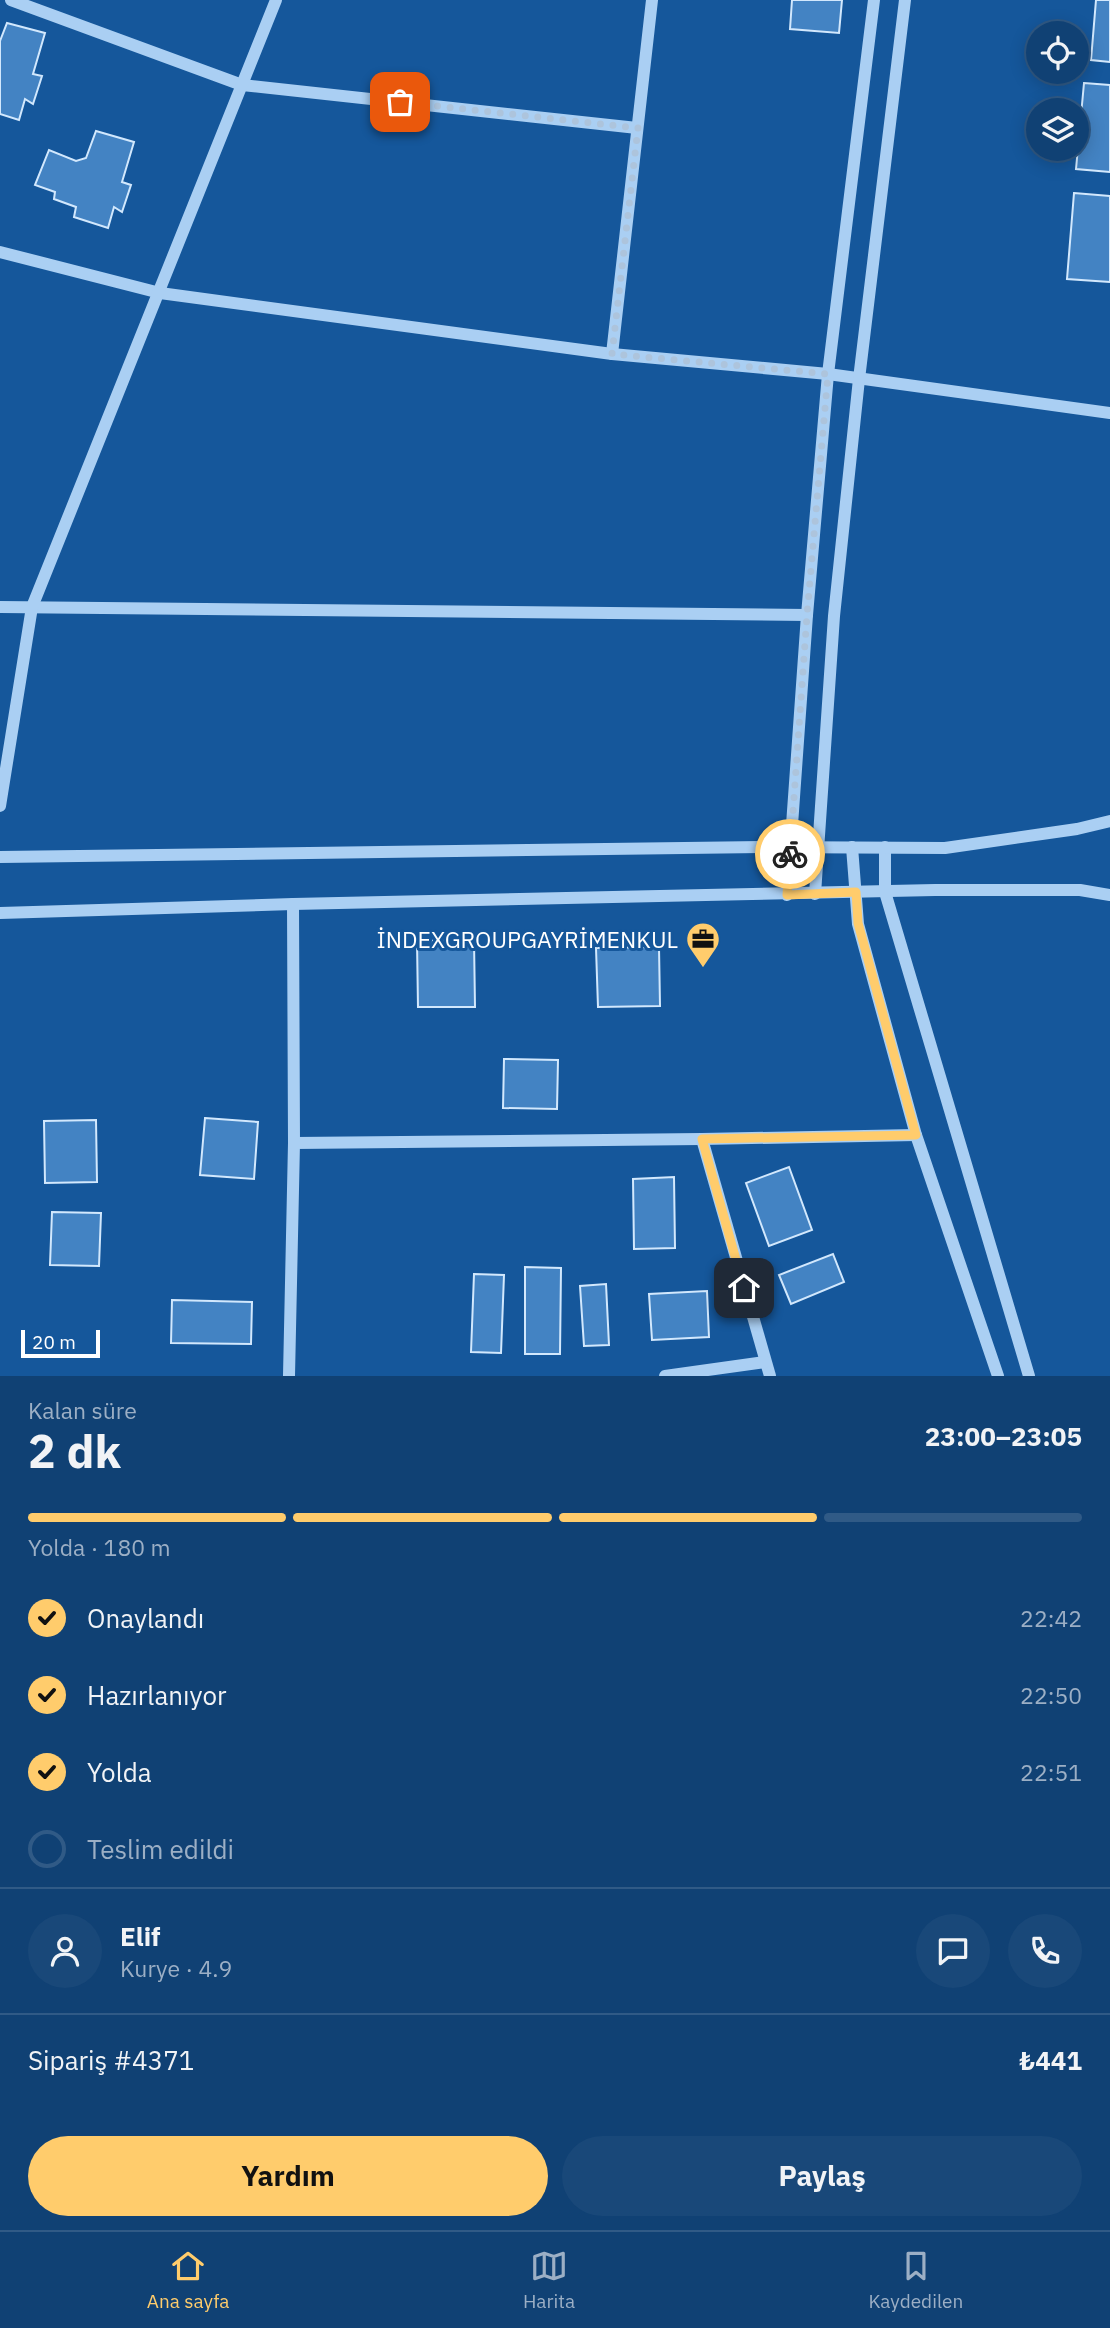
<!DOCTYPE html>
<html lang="tr">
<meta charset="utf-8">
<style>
:root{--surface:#104174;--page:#194879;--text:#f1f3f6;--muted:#9cafc5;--line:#305a86;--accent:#ffcc6c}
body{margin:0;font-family:"IBM Plex Sans",sans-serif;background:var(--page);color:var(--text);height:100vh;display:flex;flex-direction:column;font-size:26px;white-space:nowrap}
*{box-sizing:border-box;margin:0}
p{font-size:23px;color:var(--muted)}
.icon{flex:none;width:38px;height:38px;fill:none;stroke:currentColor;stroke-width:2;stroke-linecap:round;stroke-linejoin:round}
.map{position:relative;height:1376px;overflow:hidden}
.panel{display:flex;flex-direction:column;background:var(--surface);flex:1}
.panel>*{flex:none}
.tools{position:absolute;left:1026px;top:21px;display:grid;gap:14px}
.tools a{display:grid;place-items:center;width:63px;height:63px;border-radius:50%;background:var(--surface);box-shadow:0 4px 18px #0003,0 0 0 2px var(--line);font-size:35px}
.scale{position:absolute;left:21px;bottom:18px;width:79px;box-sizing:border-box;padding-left:7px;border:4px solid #fff;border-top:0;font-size:19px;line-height:24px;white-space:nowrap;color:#fff;-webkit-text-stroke:5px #15579b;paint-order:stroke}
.pin{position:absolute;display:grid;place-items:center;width:60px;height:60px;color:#fff;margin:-30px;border-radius:14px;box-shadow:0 4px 10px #0006}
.courier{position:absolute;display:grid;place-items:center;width:70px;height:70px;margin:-35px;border:5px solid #ffcc6c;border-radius:50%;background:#fff;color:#222;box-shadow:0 2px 9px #0007}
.head em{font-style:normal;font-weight:800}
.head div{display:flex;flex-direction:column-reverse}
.head{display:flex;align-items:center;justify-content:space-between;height:119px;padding:0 28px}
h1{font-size:46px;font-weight:800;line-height:52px}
.bar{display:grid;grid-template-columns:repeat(4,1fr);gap:10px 7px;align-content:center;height:84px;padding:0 28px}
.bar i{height:9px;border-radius:5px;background:var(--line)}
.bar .active{background:var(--accent)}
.bar p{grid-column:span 4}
.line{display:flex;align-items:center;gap:18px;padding:0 28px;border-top:2px solid var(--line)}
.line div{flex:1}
.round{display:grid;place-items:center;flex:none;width:74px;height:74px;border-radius:37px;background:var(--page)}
ol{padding:0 28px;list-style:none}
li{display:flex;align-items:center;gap:21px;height:77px}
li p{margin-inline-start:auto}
li .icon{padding:7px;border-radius:50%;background:var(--accent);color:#111;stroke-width:4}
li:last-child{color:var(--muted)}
li i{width:38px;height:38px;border:4px solid var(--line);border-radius:50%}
.cta{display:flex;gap:14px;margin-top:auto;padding:14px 28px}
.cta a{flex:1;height:80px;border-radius:42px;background:var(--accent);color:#111;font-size:28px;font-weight:800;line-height:80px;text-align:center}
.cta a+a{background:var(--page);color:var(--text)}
.menu{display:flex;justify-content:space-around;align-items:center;height:98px;border-top:2px solid var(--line);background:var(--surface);font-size:19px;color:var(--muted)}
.menu a{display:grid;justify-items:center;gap:4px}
.menu .active{color:var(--accent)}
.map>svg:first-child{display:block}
.building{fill:#4383c3;stroke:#d2e8fd;stroke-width:2}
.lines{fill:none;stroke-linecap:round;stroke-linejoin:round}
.minor{stroke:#aacff3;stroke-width:12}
.done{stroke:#adc4dc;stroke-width:7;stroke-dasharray:0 12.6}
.route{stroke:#ffcc6c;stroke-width:9}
.labels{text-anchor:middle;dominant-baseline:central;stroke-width:6;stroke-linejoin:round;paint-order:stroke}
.poi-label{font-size:23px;fill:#fff;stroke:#15579b;text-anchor:end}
</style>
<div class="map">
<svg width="1110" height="1376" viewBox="0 0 1110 1376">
<rect width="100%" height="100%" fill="#15579b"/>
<g class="building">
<path d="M792,0h50l-3,33 -49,-4z"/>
<path d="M1096,0h14v62l-19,-2z"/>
<path d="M7,23l38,10 -12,41 9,2 -9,28 -8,-5 -6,21 -19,-6v-73z"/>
<path d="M1084,83l26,2v87l-34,-3z"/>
<path d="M96,131l38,11 -12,40 9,3 -9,27 -8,-5 -6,21 -34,-11 2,-10 -22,-8 1,-7 -20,-7 14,-35 27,11 10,-3z"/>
<path d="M1074,193l36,3v86l-43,-3z"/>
<path d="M474,940l1,67h-57l-1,-66z"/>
<path d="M659,947l1,59 -62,1 -2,-59z"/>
<path d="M504,1059l54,1 -1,49 -54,-1z"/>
<path d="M205,1118l53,4 -4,57 -54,-4z"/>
<path d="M96,1120l1,62 -52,1 -1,-62z"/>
<path d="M789,1167l23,63 -43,16 -23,-63z"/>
<path d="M674,1177l1,71 -41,1 -1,-70z"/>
<path d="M52,1212l49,1 -2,53 -49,-1z"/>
<path d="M833,1254l11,28 -53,22 -12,-29z"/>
<path d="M525,1267l36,1 -1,86h-35z"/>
<path d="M474,1274l30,1 -3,78 -30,-1z"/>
<path d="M606,1284l3,61 -25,1 -4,-60z"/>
<path d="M707,1291l2,46 -57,3 -3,-46z"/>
<path d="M172,1300l80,2 -1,42 -80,-1z"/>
</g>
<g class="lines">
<g class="minor">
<path d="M11,0l231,85 395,43"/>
<path d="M0,252l160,41 452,61 216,20 282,39"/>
<path d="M612,354l40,-354"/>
<path d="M0,607l807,8"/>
<path d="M0,806l32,-199 244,-607"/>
<path d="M852,847l6,77 58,211 82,241"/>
<path d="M885,847v45l144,484"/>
<path d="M0,857l762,-10 183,1 132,-19 33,-8"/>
<path d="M815,894l19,-278 25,-237 46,-379"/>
<path d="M787,895l20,-280 21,-241 46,-374"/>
<path d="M0,913l293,-9 642,-14h145l30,5"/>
<path d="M702,1139l68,237"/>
<path d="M294,1143l408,-4 214,-4"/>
<path d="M289,1376l5,-233 -1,-239"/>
<path d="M665,1376l100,-14"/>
</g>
</g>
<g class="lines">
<path class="done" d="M400,102l238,26 -26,226 216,20 -21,241 -17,239"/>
<path class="route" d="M744,1288l-42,-149 214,-4 -58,-212 -2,-31 -69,3 3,-41"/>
</g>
<defs>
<g id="office-pin" transform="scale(1.75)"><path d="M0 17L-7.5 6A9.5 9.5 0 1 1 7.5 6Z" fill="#ffcc6c" stroke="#15579b"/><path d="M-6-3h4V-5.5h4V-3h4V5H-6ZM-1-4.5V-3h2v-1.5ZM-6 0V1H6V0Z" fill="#111"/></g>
</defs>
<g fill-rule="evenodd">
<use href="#office-pin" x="703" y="939"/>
</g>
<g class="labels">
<g class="poi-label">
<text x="678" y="939">İNDEXGROUPGAYRİMENKUL</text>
</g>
</g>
</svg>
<div class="tools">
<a><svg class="icon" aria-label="locate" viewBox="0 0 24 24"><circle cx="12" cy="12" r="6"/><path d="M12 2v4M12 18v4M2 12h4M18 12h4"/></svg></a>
<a><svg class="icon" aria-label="layers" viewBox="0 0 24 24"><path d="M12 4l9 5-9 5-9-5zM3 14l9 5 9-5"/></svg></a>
</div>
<div class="scale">20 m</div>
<div class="pin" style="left:400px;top:102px;background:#ea580c"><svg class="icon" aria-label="bag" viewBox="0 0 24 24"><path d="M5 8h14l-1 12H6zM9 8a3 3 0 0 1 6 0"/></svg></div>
<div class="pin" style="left:744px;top:1288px;background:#1f2937"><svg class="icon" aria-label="home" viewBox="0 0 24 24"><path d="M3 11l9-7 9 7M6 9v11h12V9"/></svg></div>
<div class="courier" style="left:790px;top:854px"><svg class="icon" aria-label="bike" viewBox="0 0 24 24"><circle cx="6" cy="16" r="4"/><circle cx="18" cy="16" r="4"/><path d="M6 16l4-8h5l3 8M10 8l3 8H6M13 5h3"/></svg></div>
</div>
<section class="panel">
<div class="head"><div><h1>2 dk</h1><p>Kalan süre</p></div><em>23:00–23:05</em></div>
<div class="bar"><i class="active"></i><i class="active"></i><i class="active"></i><i></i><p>Yolda · 180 m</p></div>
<ol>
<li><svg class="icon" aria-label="check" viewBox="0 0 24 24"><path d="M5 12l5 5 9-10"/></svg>Onaylandı<p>22:42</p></li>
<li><svg class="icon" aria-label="check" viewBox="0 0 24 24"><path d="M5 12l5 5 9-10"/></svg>Hazırlanıyor<p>22:50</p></li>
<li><svg class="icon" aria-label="check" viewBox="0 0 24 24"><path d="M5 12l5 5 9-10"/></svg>Yolda<p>22:51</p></li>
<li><i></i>Teslim edildi</li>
</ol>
<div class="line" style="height:126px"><a class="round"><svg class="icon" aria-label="person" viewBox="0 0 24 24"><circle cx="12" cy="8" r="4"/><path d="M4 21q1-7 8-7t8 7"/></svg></a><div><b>Elif</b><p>Kurye · 4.9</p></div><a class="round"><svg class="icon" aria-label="chat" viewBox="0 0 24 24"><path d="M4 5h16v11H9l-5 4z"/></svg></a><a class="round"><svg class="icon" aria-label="phone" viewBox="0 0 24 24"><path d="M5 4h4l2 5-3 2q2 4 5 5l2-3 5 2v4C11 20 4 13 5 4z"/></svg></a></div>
<div class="line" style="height:91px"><div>Sipariş #4371</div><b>₺441</b></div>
<div class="cta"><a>Yardım</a><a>Paylaş</a></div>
</section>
<nav class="menu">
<a class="active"><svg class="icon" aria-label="home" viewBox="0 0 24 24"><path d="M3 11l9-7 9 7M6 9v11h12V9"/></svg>Ana sayfa</a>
<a><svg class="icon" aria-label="map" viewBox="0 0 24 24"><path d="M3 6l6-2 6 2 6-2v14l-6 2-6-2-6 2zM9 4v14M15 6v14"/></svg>Harita</a>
<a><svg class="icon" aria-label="saved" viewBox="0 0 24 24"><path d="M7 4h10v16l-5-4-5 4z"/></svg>Kaydedilen</a>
</nav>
